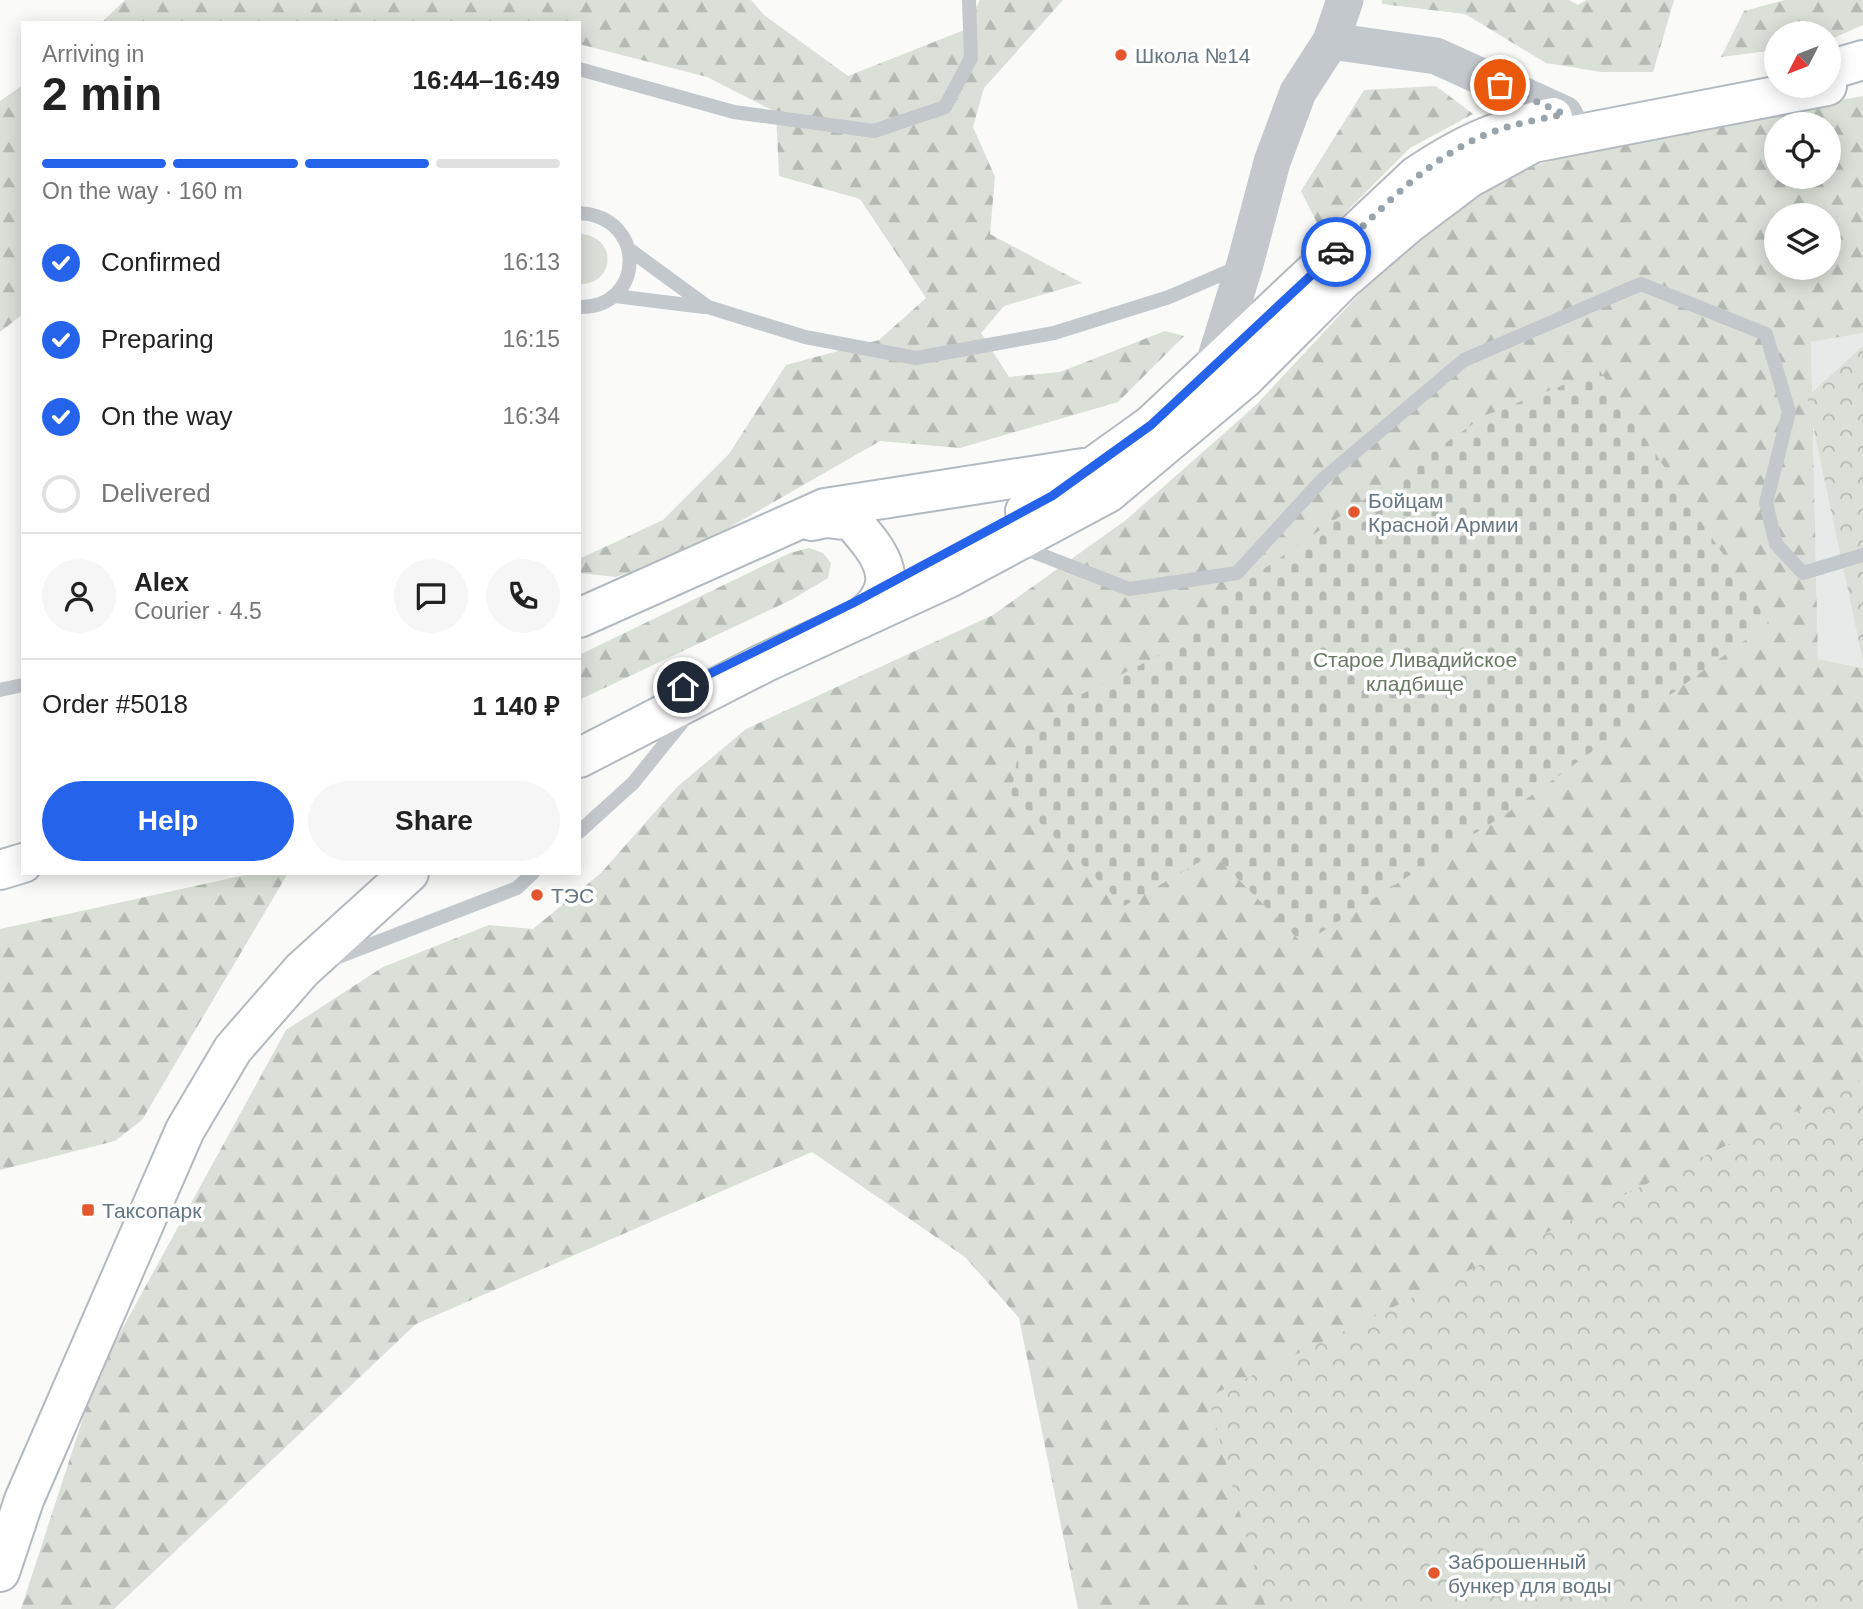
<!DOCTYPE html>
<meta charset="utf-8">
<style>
:root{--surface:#fff;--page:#f6f6f6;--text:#222;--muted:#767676;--line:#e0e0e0;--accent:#2563eb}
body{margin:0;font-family:Helvetica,sans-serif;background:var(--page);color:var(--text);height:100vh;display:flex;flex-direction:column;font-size:26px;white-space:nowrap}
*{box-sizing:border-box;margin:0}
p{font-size:23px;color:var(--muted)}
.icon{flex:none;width:38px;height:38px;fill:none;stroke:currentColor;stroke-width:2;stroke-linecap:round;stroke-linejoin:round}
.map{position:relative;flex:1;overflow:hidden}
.side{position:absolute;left:21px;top:21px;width:560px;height:854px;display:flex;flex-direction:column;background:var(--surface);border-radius:0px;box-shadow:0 4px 18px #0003}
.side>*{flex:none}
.needle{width:46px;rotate:228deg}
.tools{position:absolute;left:1764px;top:21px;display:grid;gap:14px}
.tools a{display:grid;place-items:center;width:77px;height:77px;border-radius:50%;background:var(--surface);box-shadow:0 4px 18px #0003;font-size:35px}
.pin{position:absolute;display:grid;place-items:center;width:60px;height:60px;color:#fff;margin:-30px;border:4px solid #fff;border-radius:50%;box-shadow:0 2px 7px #0007}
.courier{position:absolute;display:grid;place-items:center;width:70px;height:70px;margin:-35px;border:5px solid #2563eb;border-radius:50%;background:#fff;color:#222;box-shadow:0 2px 9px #0007}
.headline em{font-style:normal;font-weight:700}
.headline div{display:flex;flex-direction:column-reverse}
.headline{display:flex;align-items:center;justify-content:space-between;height:119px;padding:0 21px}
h1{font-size:46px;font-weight:700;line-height:52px}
.bar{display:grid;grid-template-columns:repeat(4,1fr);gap:10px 7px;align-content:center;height:84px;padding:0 21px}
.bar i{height:9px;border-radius:5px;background:var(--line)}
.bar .selected{background:var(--accent)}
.bar p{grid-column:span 4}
.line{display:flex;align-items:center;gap:18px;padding:0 21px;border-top:2px solid var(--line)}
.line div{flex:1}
.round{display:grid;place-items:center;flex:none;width:74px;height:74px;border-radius:37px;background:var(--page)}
ol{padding:0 21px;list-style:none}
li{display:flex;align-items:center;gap:21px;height:77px}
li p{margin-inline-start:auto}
li .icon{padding:7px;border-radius:50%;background:var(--accent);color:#fff;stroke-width:4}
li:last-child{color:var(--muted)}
li i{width:38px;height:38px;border:4px solid var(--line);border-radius:50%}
.action{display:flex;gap:14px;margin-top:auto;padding:14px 21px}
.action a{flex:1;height:80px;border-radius:42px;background:var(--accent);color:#fff;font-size:28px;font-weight:700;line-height:80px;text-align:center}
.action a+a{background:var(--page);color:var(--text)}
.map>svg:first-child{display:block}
.built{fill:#e8e9e9}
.grass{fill:#dadfd7}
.forest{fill:url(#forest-firs);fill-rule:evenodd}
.cemetery{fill:url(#cemetery-stones)}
.park{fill:url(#park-crowns)}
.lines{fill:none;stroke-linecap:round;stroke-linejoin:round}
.secondary-casing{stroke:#b3babf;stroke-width:42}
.service{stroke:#c3c8cc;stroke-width:14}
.tertiary{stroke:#c3c8cc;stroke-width:37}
.secondary{stroke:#fff;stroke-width:38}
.done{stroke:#99a4ac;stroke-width:7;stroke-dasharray:0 12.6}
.route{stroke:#2563eb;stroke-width:9}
.poi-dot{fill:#e4572e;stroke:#fff;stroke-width:2.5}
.labels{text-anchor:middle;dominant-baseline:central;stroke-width:7;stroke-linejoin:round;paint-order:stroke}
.poi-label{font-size:21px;fill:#657683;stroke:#fff;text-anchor:start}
.park-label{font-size:21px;fill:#687a64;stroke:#fff}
</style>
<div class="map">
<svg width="1863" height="1609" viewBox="0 0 1863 1609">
<defs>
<pattern id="forest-firs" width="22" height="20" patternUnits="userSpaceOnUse" patternTransform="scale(1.75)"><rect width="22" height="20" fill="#dadfd7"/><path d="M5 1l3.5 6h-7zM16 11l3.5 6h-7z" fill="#b4b9b4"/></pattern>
<pattern id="cemetery-stones" width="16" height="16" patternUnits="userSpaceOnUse" patternTransform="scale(1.75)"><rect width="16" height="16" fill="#dadfd7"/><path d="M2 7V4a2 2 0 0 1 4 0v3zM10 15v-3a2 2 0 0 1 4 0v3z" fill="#b4b9b4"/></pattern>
<pattern id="park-crowns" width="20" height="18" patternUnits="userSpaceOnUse" patternTransform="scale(1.75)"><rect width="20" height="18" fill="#dadfd7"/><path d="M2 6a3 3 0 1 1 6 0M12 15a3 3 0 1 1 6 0" fill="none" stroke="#b4b9b4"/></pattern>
</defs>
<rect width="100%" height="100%" fill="#fafaf8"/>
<path class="built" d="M1863,333v335l-45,-9 -7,-317z"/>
<path class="grass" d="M579,234c39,1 37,51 0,50z"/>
<g class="forest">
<path d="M125,0h626l13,15 84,61 116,-46 16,-30h83l-79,88 -11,39 22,50 -5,57 92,49 -78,23 -23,27 28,44 51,-5 105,-41 19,5 -66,66 -158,46 -80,-7 -195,112 -69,24 -37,-4v-14l84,-39 66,-66 57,-89 93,-25 47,-42 -66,-99 -81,-23 -3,-64 -69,-35 -128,-33v-21h-478z"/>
<path d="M1382,0h187l9,5 8,-5h88l-21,72h-52l-55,-9 -81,-49 -83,-10z"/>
<path d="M1785,0h78v25l-34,15v-7h-53v17l-55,7 23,-46z"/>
<path d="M23,85v229l-23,18v-231z"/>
<path d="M1436,86l37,28 -63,34 -87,87 -22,-44 63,-101z"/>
<path d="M1863,96v237l-52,9 7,317 45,9v941h-785l-59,-291 -54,-61 -153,-105 -396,172 -302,285h-93l76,-234 189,-345 97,-63 106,-42 44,4 68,-56 76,-86 69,-58 247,-114 133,-95 130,-115 146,-157 103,-72 110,-37zM1776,124h53v53h-53zM1776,215h53v53h-53z"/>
<path d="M809,548l14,5 8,10 -3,15 -35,21 -214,101v-45l211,-102z"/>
<path d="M254,873h34l-146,247 -27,21 -115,29v-241z"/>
</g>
<path class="cemetery" d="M1600,371l169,252 -259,188 -207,133 -90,-90 -89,52 -113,-112 8,-45 41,-44 96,-48 79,-68 251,-174z"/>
<g class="park">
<path d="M1863,346v315l-56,-264z"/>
<path d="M1863,1079v530h-597l-58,-212z"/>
</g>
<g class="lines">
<g class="secondary-casing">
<g id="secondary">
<path d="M1829,70l34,-10"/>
<path d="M1025,511l27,-15 99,-71 265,-249c49,-33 80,-46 137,-59"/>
<path d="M812,521l14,-3 26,3c30,34 53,63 8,98"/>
<path d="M579,618l246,-110 258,-40"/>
<path d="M579,758l185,-95 185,-85 159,-85 136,-114 100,-100 64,-55 61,-46 64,-35 294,-57"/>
<path d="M0,870l23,-7"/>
<path d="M0,1572l24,-72 161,-370 48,-81 69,-79 107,-97"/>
</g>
</g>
<g class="service">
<path d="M579,69l155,43 140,19 71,-24 26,-49 -2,-58"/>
<path d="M579,213c70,4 65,96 0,94"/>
<path d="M630,250l78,57 97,30 111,21 138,-25 115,-36 72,-31"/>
<path d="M615,296l89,11"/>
<path d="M1021,547l108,42 108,-16 85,-93 142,-120 177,-76 125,50 23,78 -23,91 10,41 27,29 60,-18"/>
<path d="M0,690l23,-5"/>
<path d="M579,832l54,-49 55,-68"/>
<path d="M333,959l184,-71 16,-15"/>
</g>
<g class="tertiary">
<path d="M1331,41l105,15 128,58 8,16"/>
<path d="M1212,370l33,-106 27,-102 26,-70 33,-51 14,-41"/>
</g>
<use href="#secondary" class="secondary"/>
</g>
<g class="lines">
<path class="done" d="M1336,252c49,-46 95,-98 159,-121 22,-8 47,-12 69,-17l-64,-29"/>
<path class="route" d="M683,687l170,-84 199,-107 99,-71 185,-173"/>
</g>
<g class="poi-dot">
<circle cx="1121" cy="55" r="7"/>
<circle cx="1354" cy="512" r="7"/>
<circle cx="537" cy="895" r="7"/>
<rect x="81" y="1203" width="14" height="14" rx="3.5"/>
<circle cx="1434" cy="1573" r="7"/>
</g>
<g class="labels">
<g class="poi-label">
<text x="1135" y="55">Школа №14</text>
<text x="1368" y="500">Бойцам<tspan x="1368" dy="24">Красной Армии</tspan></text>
<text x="551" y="895">ТЭС</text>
<text x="102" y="1210">Таксопарк</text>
<text x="1448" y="1561">Заброшенный<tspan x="1448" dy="24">бункер для воды</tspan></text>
</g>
<g class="park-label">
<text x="1415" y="659">Старое Ливадийское<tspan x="1415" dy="24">кладбище</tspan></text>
</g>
</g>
</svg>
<div class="tools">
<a><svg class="needle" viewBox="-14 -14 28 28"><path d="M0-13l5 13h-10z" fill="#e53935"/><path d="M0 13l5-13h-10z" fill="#767676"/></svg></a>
<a><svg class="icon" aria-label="locate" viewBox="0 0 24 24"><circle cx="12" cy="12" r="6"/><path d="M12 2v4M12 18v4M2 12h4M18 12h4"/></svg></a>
<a><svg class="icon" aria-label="layers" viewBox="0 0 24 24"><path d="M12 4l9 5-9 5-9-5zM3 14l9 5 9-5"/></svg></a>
</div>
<div class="pin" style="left:1500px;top:85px;background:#ea580c"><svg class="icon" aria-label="bag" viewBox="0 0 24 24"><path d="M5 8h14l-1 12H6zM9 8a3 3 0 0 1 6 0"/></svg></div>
<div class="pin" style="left:683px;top:687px;background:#1f2937"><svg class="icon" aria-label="home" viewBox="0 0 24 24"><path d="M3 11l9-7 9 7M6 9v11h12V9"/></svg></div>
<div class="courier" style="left:1336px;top:252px"><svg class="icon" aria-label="car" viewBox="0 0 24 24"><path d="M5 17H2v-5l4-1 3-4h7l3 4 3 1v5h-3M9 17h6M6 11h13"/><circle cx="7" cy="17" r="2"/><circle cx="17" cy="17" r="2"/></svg></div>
<section class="side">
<div class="headline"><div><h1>2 min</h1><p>Arriving in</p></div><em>16:44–16:49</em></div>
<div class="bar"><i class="selected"></i><i class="selected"></i><i class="selected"></i><i></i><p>On the way · 160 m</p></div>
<ol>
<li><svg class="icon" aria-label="check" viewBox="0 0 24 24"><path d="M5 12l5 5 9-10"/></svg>Confirmed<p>16:13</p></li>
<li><svg class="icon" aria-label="check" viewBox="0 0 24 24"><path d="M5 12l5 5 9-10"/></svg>Preparing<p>16:15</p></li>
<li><svg class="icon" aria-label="check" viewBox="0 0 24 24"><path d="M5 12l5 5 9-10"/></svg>On the way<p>16:34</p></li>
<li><i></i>Delivered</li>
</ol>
<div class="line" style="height:126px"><a class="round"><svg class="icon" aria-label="person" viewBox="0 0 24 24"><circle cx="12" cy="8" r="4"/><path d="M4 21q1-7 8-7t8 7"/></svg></a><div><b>Alex</b><p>Courier · 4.5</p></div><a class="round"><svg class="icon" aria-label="chat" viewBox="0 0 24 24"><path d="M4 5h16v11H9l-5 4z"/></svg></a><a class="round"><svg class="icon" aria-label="phone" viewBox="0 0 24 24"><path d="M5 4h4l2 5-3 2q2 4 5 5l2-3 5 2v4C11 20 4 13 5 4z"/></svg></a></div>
<div class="line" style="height:91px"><div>Order #5018</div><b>1 140 ₽</b></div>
<div class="action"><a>Help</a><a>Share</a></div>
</section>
</div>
